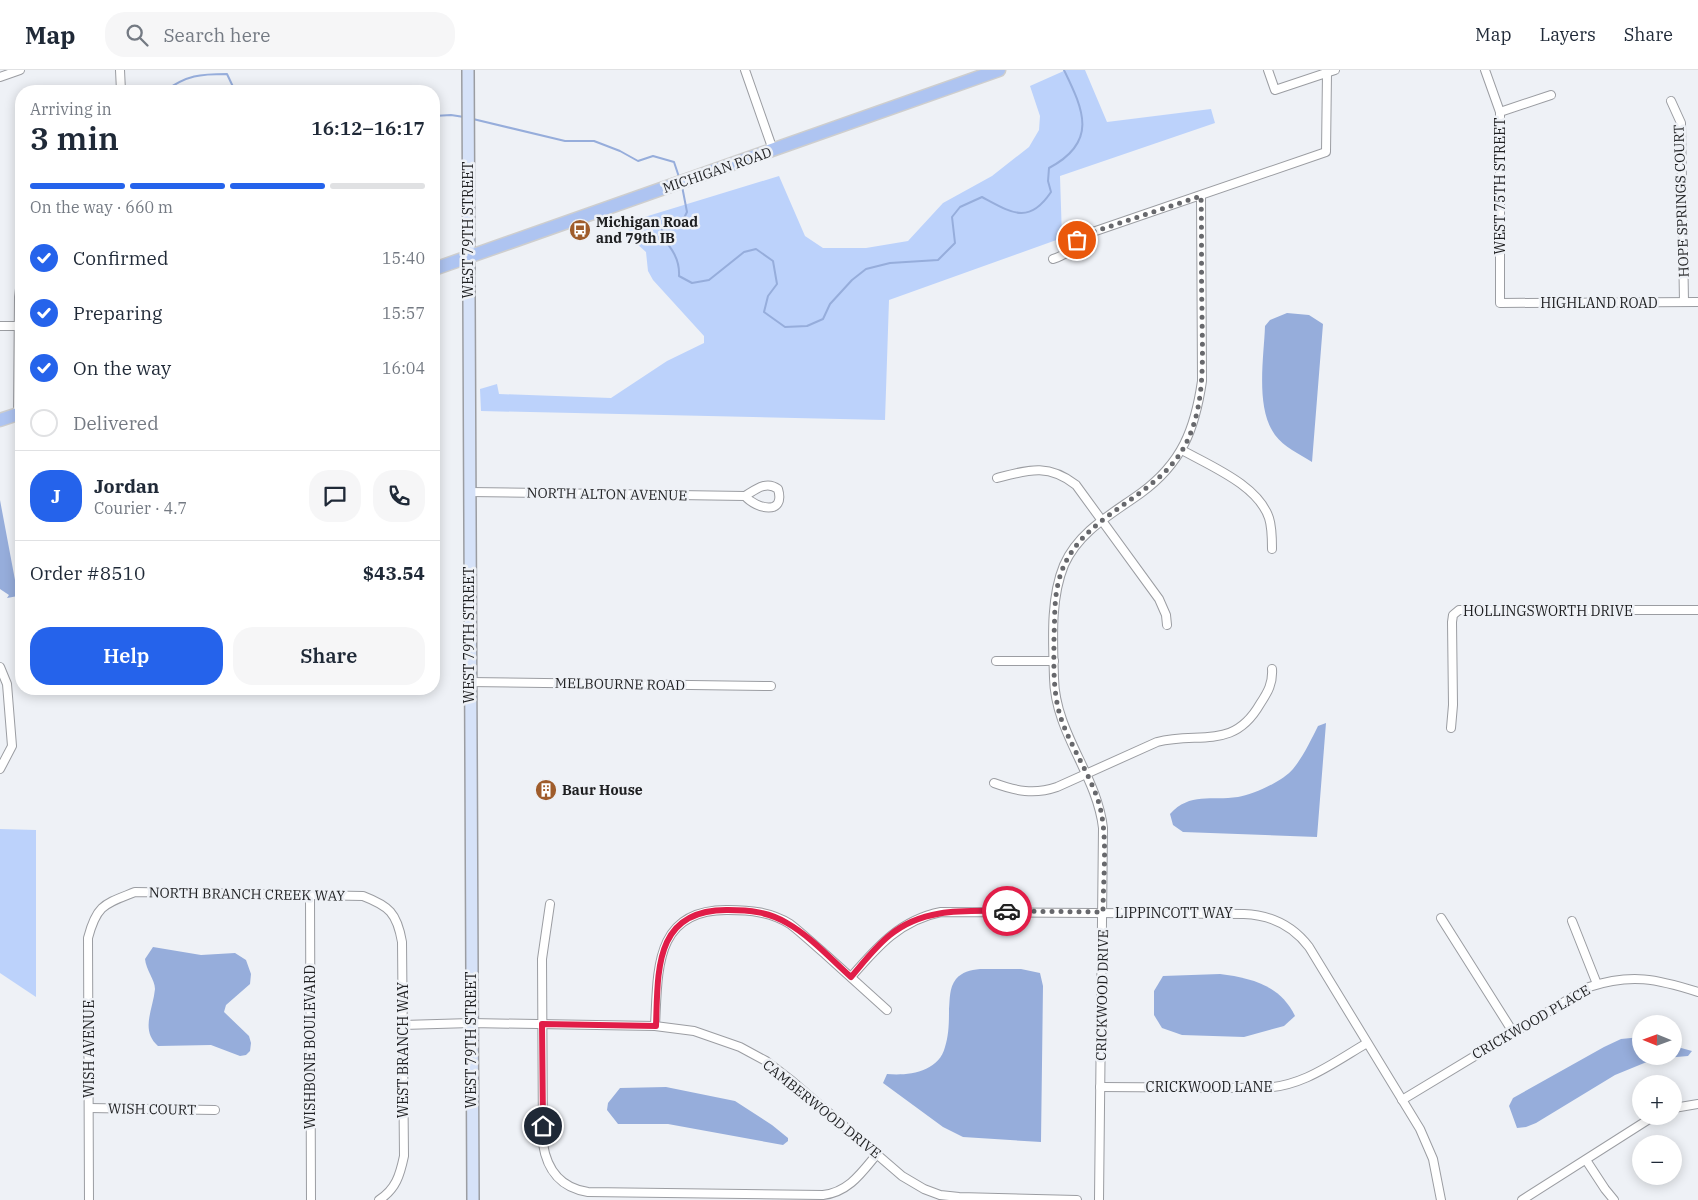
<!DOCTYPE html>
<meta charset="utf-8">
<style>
:root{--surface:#fff;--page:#f6f6f7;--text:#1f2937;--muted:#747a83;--line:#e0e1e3;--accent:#2563eb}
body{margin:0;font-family:"IBM Plex Serif",serif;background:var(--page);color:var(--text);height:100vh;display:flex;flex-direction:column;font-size:19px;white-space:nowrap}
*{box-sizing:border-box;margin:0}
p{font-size:16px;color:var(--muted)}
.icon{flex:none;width:28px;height:28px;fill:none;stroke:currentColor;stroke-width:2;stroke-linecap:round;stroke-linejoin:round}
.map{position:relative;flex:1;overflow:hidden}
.details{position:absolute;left:15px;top:15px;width:425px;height:610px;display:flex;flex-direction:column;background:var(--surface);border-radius:20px;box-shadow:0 2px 12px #0003}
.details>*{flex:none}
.needle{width:32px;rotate:271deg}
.fabs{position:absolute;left:1632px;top:945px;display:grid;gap:10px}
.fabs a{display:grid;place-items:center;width:50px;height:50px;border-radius:50%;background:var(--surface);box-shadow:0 2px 12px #0003;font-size:25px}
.pin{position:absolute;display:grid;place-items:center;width:42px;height:42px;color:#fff;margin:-21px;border:2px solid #fff;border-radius:50%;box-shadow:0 1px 5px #0007}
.courier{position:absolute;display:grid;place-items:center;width:50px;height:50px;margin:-25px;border:4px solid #e11d48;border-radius:50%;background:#fff;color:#222;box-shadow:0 1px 6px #0007}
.summary em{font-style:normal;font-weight:600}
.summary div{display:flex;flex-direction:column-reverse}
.summary{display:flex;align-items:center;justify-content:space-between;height:85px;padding:0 15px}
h1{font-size:32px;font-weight:600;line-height:38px}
.bar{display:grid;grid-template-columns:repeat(4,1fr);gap:8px 5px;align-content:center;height:60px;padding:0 15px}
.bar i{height:6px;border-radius:4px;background:var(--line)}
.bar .current{background:var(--accent)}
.bar p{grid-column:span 4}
.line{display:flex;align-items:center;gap:12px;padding:0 15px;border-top:1px solid var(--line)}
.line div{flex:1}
.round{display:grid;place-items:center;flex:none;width:52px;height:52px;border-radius:20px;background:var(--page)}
ol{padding:0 15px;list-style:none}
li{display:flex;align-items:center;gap:15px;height:55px}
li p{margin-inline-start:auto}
li .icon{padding:5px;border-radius:50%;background:var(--accent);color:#fff;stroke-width:4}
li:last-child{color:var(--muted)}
li i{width:28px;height:28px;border:2px solid var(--line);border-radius:50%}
.primary-button{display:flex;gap:10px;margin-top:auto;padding:10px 15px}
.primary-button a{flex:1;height:58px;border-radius:20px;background:var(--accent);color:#fff;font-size:20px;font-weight:600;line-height:58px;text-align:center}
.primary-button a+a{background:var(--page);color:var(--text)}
header{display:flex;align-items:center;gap:30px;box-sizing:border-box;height:70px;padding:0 25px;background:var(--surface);border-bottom:1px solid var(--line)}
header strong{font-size:24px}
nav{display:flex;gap:28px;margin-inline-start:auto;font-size:18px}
.search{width:350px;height:45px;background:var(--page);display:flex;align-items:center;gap:12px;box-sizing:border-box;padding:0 18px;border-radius:20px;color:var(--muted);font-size:19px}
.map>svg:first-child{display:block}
.green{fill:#bcd2fb}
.water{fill:#96addb}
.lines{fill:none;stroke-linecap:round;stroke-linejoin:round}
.stream{stroke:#96addb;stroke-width:2}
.building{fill:#516690}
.minor-casing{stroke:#9b9da2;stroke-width:10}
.secondary-casing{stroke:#9b9da2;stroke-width:14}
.primary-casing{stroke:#cecece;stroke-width:15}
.minor{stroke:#fff;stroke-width:8}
.secondary{stroke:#d6e2f8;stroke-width:11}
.primary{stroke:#aec4f1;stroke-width:12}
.done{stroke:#67686c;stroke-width:5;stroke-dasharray:0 9}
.route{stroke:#e11d48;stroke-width:6}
.labels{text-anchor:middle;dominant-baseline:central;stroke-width:5;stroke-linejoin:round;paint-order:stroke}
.street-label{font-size:14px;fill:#1e1f21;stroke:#eef1f6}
.poi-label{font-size:14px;font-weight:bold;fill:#1e1f21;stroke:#eef1f6;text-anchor:start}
</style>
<header>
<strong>Map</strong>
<div class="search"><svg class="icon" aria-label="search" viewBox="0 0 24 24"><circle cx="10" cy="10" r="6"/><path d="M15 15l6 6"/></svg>Search here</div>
<nav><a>Map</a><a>Layers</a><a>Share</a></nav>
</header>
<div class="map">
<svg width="1698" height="1130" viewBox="0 0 1698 1130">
<rect width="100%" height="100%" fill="#eef1f6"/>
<g class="green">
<path d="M1066,0h19l22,52 104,-13 4,14 -155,53 2,62 -173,62 -4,120 -404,-9 -1,-22 17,-5 2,10 112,4 56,-37 37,-18v-7l-51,-56 -5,-9 -2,-19 -10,-9 -11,-20 154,-47 26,60 18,12h43l42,-7 35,-38 49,-27 37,-29 10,-17 1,-14 -10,-30z"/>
<path d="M0,759l36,1v167l-36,-24z"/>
</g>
<g class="water">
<path d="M1287,243l22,2 14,9 -11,138c-13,-8 -28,-15 -37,-27 -20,-27 -11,-78 -10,-109l5,-6z"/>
<path d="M0,430l18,96 -11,2 2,-3 -9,-6z"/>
<path d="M1326,653l-9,114 -134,-5 -10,-7 -3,-11c20,-22 41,-13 68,-17 15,-2 45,-16 55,-28 10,-12 18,-29 25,-43z"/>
<path d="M153,877l48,8 34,-2 11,7 5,14 -1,10 -24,21 -2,7 25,24 2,7 -1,8 -4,4 -6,1 -29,-11 -53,1c-18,-16 -5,-36 -3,-57 0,-9 -9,-19 -10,-30z"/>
<path d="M980,899h41l19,4 3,13 -2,156 -78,-5 -20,-10 -60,-44 4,-9c21,2 52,-2 58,-27 4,-12 4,-26 4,-38 1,-10 0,-21 7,-30 6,-7 14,-9 24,-10z"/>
<path d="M1220,904c31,4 60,11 75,42l-11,10 -40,11 -62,-2 -20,-7 -8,-13v-24l9,-15z"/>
<path d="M1641,967v19h33v-10l18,5 -4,5 -34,3 -39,16 -79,48 -10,4 -9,1 -8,-22 4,-8 91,-51 17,-8z"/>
<path d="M666,1017l69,14 37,24 16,13v3l-5,4 -115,-21h-50l-11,-14 1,-7 12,-15z"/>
</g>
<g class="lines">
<g class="stream">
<path d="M165,21c22,-16 35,-17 62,-17l8,17"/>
<path d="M434,46l17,-1 13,2"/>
<path d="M473,49l92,22h29l26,10 18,10 15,-5 21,6 5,15"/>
<path d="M682,116l5,26 -5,10 -14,-3 -5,5 -2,12c11,12 19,24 18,40l13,7 17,-3 35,-28 12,-3 17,12 4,23 -9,12 -4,16 21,15 22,-1 16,-7 7,-15 22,-24 14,-11 24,-6 48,-3 17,-17 -3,-26 8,-10 22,-10c30,16 47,28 69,-5l-3,-11 1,-13c49,-26 35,-57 15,-98"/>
</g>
</g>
<path class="building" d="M537,714l18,2 -2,13h-5v-4l-11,-1z"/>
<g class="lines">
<g class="minor-casing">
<g id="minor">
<path d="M120,0l1,21"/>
<path d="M745,0l28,80"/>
<path d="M1268,0l7,20 60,-20"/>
<path d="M1485,0l15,42v191l198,-1"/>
<path d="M0,7l20,-7"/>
<path d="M1671,31l10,22 3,179"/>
<path d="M1500,42l51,-17"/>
<path d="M1053,189c21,-7 16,-14 31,-24l242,-83 1,-79"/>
<path d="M0,256h19"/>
<path d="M18,344l1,-117 2,-17"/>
<path d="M1182,380c28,16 76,35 87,68 3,9 3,20 3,31"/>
<path d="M997,408c31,-8 51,-15 79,7l83,114 7,16 1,10"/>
<path d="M469,422l276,4c11,13 41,20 33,-7 -12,-9 -23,1 -33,7"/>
<path d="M996,591h58"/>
<path d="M0,597l7,17 5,62 -12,23"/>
<path d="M469,612l302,4"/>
<path d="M1451,658l2,-23 -1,-83 1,-7 6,-5h239"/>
<path d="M994,713c22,8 40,12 63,4l100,-45c42,-11 76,9 103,-38 8,-12 13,-21 12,-35"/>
<path d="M310,825l1,305"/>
<path d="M550,834l-8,55 1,185c4,26 18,44 45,48l235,3c26,-3 39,-23 54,-41"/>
<path d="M1441,848l72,114"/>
<path d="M1572,851l25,63"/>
<path d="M851,907c26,-30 49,-57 90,-65l303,2c26,1 49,12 65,33l111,182 13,30 8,41"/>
<path d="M403,955l68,-2 184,3 39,5 46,16 26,14 26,20 110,95 22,13 16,6 19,2 118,3"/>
<path d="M655,956c3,-56 -1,-117 73,-116 22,0 43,2 62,14 12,9 23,20 35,30 20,18 41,37 62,56"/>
<path d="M1100,1017l160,1c41,0 73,-25 107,-45"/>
<path d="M1402,1030l187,-113c42,-14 68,-8 109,5"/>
<path d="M89,1038l126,2"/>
<path d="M1674,1038l24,-4"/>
<path d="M1586,1090l19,29 9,11"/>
<path d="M89,1130l-1,-262c9,-34 17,-34 47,-46l228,4c26,10 34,17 39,46l2,214c-4,19 -8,33 -25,44"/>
<path d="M1099,1130l4,-372c-6,-53 -48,-95 -49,-150 -1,-36 -4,-79 10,-113 15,-34 48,-51 77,-72 41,-30 54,-64 61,-112l-1,-185"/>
<path d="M1522,1130l132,-84"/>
</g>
</g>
<g class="secondary-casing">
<path id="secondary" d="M468,0l5,1130"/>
</g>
<g class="primary-casing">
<g id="primary">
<path d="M434,199l565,-199"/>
<path d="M0,350l21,-7"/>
</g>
</g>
<use href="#minor" class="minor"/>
<use href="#secondary" class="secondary"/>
<use href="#primary" class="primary"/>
</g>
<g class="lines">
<path class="done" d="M1007,841l96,1c0,-34 5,-72 -3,-105 -8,-29 -26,-55 -37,-83 -11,-28 -9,-59 -9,-89 1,-17 0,-34 4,-51 14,-67 93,-81 125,-135 24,-42 19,-93 19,-139 -1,-38 0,-76 -1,-114l-117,39 -7,5"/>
<path class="route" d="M543,1056l-1,-102 114,2c2,-56 -2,-117 72,-116 21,0 41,2 59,13 23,13 44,36 64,54 12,-14 24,-30 39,-42 34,-28 77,-24 117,-24"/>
</g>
<defs>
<g id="bus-disc" transform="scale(1.125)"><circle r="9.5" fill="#9f5c2b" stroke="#eef1f6"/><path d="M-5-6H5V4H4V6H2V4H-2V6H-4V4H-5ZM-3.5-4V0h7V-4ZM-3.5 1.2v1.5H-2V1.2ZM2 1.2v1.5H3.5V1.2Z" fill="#fff"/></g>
<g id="building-disc" transform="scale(1.125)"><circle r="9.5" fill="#9f5c2b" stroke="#eef1f6"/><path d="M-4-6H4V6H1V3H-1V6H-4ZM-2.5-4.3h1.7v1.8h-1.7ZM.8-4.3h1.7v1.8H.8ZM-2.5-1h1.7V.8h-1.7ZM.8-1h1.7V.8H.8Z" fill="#fff"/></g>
</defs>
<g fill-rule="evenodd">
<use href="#bus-disc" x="580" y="160"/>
<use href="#building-disc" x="546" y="720"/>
</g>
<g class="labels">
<g class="street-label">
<text transform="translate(717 100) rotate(-19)">MICHIGAN ROAD</text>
<text transform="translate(1500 116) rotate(-90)">WEST 75TH STREET</text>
<text transform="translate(1681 131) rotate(-92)">HOPE SPRINGS COURT</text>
<text transform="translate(468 160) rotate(-90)">WEST 79TH STREET</text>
<text x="1599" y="233">HIGHLAND ROAD</text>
<text transform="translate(607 424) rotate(1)">NORTH ALTON AVENUE</text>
<text x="1548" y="541">HOLLINGSWORTH DRIVE</text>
<text transform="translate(469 565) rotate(-90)">WEST 79TH STREET</text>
<text transform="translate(620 614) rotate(1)">MELBOURNE ROAD</text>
<text transform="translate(247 824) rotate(1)">NORTH BRANCH CREEK WAY</text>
<text x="1174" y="843">LIPPINCOTT WAY</text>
<text transform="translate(1102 925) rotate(-89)">CRICKWOOD DRIVE</text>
<text transform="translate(1531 952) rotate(-30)">CRICKWOOD PLACE</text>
<text transform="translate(471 970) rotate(-90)">WEST 79TH STREET</text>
<text transform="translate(310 977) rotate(-90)">WISHBONE BOULEVARD</text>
<text transform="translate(89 979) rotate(-90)">WISH AVENUE</text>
<text transform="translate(403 980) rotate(-90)">WEST BRANCH WAY</text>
<text x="1209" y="1017">CRICKWOOD LANE</text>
<text transform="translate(152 1039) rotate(1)">WISH COURT</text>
<text transform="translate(822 1039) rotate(39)">CAMBERWOOD DRIVE</text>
</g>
<g class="poi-label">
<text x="596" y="152">Michigan Road<tspan x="596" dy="16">and 79th IB</tspan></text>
<text x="562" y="720">Baur House</text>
</g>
</g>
</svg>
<div class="fabs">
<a><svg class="needle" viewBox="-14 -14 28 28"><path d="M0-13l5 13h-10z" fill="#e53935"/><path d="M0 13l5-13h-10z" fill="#747a83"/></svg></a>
<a>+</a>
<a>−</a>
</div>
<div class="pin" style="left:1077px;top:170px;background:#ea580c"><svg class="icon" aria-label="bag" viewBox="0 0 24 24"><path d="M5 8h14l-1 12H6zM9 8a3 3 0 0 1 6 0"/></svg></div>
<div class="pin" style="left:543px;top:1056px;background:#1f2937"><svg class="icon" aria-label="home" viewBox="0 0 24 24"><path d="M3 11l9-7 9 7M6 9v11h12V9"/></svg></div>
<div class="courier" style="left:1007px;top:841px"><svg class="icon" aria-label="car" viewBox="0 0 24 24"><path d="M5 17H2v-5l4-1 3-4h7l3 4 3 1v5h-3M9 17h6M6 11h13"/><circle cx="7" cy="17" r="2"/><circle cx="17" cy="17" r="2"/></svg></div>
<section class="details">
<div class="summary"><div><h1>3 min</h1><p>Arriving in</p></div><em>16:12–16:17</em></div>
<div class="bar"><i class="current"></i><i class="current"></i><i class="current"></i><i></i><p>On the way · 660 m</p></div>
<ol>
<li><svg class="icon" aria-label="check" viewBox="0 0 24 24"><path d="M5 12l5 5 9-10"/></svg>Confirmed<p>15:40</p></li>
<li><svg class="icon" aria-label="check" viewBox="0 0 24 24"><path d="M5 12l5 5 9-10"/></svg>Preparing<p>15:57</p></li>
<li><svg class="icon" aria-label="check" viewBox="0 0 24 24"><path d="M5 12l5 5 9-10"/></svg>On the way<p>16:04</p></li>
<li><i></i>Delivered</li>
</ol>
<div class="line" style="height:90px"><b class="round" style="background:var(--accent);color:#fff">J</b><div><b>Jordan</b><p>Courier · 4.7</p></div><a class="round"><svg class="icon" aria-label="chat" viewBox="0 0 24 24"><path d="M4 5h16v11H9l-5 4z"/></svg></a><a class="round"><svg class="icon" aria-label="phone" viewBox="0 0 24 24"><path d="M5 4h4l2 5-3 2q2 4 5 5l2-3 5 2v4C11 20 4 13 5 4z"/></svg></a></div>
<div class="line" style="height:65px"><div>Order #8510</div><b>$43.54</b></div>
<div class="primary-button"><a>Help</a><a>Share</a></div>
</section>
</div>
